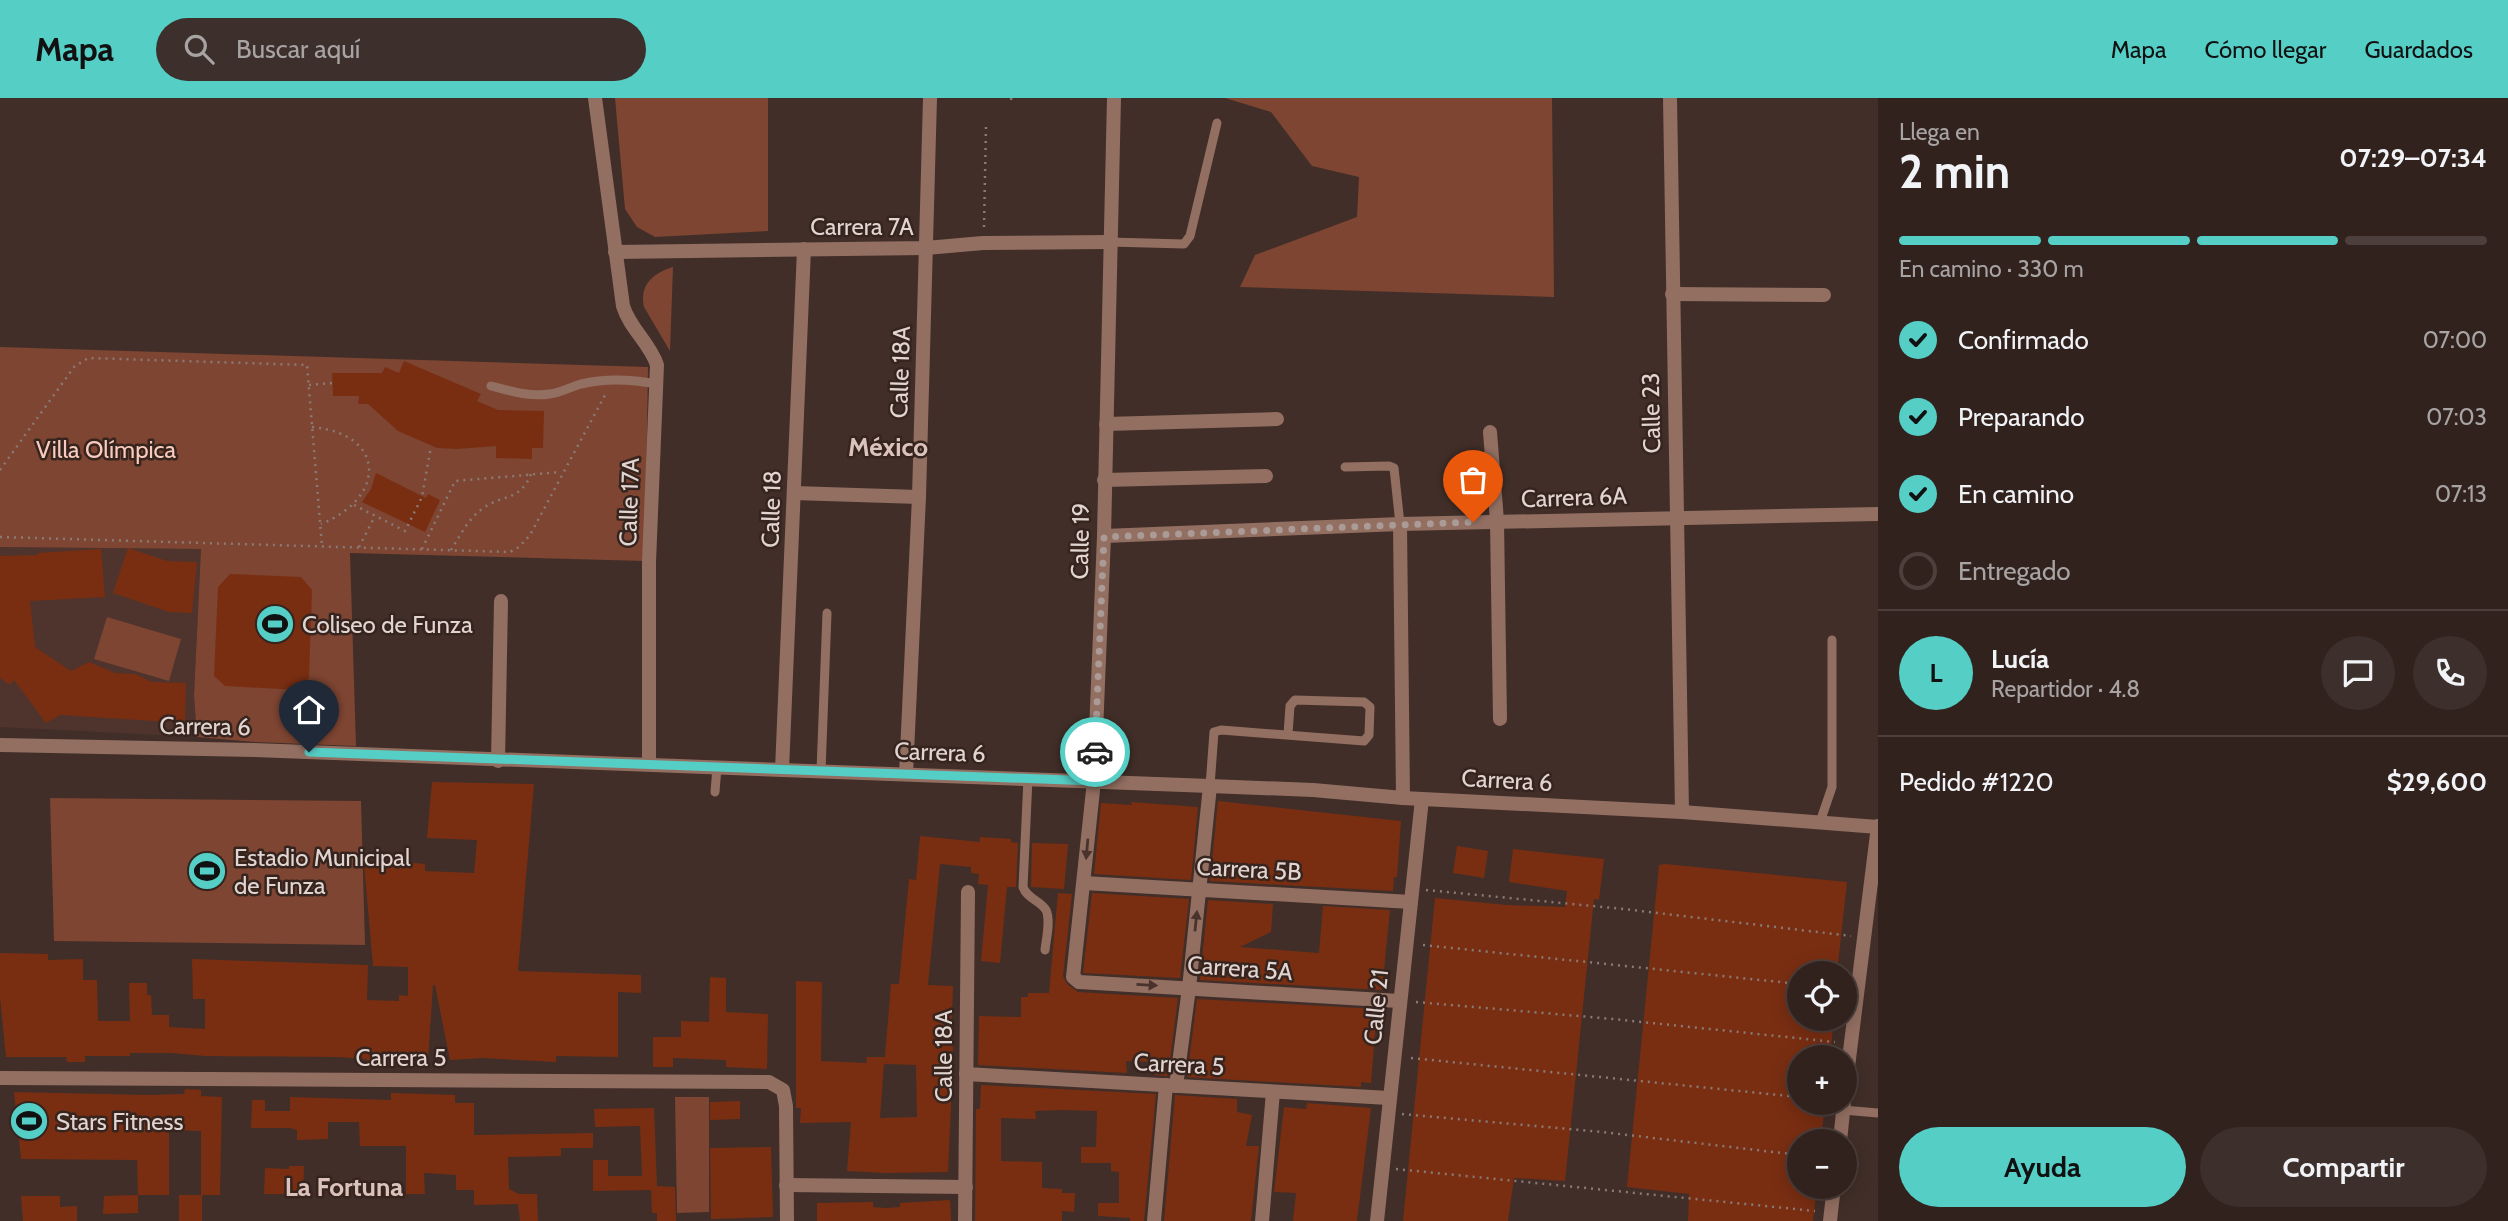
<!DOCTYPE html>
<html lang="es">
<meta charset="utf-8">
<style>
:root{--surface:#31221e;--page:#3d2f2b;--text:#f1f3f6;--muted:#a8a4a4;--line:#4c3f3c;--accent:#55cec6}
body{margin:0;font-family:Cabin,sans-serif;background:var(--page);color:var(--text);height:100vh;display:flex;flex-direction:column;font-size:26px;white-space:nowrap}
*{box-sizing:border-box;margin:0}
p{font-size:23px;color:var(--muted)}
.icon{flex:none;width:38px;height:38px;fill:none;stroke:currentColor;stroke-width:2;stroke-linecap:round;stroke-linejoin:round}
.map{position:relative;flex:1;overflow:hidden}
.side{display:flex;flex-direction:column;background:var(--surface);width:630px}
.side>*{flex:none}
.tools{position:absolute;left:1787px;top:863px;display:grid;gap:14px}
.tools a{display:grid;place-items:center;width:70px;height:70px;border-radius:50%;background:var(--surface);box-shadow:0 4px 18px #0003,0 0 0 2px var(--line);font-size:35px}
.pin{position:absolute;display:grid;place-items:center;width:60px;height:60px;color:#fff;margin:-72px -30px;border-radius:50% 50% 50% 0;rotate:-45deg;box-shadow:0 0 7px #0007}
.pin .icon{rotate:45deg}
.courier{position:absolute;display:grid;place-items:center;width:70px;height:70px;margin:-35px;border:5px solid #55cec6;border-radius:50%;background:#fff;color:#222;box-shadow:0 2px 9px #0007}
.headline em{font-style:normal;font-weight:800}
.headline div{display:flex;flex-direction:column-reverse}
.headline{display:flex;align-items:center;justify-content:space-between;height:119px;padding:0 21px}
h1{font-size:46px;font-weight:800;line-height:52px}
.bar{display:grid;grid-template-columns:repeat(4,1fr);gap:10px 7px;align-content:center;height:84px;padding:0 21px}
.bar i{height:9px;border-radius:5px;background:var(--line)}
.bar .on{background:var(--accent)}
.bar p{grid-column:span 4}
.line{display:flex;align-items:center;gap:18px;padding:0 21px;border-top:2px solid var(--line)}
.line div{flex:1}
.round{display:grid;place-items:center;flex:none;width:74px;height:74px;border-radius:37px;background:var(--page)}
ol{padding:0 21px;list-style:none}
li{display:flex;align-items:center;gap:21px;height:77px}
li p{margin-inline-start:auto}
li .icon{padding:7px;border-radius:50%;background:var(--accent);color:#111;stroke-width:4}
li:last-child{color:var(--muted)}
li i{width:38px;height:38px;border:4px solid var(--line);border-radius:50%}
.primary-button{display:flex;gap:14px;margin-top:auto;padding:14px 21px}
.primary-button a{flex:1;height:80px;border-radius:42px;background:var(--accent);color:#111;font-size:28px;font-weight:800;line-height:80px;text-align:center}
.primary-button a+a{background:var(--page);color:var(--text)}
header{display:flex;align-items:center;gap:42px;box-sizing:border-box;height:98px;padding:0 35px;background:var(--accent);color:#111}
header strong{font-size:33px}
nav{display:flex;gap:38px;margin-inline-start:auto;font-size:24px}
.search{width:490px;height:63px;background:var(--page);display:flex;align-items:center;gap:18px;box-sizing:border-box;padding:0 24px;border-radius:38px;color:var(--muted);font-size:26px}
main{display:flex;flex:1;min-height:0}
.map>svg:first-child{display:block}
.built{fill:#4e342c}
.green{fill:#7e4532}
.building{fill:#792e12;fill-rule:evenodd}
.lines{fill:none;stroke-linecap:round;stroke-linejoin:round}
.path{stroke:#8a7a75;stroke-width:2.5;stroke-dasharray:2 5;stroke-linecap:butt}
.service{stroke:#936f62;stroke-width:9}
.minor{stroke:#936f62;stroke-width:14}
.oneway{fill:#49332c}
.done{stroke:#aa9b96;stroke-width:7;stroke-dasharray:0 12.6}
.route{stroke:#55cec6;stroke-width:9}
.labels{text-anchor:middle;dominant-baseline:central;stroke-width:5;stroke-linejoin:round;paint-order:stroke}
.street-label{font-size:24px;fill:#e2d5d1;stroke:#36241e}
.park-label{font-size:24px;fill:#facbbc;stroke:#36241e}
.poi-label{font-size:24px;fill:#e2d5d1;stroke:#36241e;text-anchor:start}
.neighbourhood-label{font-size:26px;font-weight:bold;fill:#dbc2ba;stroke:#36241e}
</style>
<header>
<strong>Mapa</strong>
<div class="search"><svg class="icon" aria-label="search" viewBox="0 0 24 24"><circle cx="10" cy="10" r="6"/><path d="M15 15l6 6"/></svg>Buscar aquí</div>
<nav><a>Mapa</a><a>Cómo llegar</a><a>Guardados</a></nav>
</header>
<main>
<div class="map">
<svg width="1878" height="1123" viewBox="0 0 1878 1123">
<rect width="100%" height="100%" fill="#412e28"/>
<path class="built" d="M0,449l201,2 -7,146 3,42 -197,-10z"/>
<g class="green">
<path d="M615,0h153v133l-113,6 -18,-10 -12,-18z"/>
<path d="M1225,0h327l2,199 -314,-10 15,-32 102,-38 2,-40 -47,-11 -41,-54z"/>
<path d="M673,169l-3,84 -26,-44c-5,-22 9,-34 29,-40z"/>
<path d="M0,249l648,20 -3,194 -295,-8 6,193 -101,-4 -58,-5 -3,-42 7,-146 -201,-2z"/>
<path d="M107,519l74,22 -12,42 -75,-22z"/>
<path d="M50,700l311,3 4,144 -311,-4z"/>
<path d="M675,999h34v115l-32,1z"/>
</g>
<g class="building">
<path d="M404,263l77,33 -4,7 21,9 46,1 -1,37h-11v11l-36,-1v-12l-39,3 -20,-1 -39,-17 -30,-27h-10l1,-8h-26l-1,-23h50l3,-6 14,6z"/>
<path d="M376,375l50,25 2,-4 12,6 -15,32 -63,-30 9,-13z"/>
<path d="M128,450l39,13 30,1 -5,51 -23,-1 -56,-19z"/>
<path d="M101,451l4,48 -75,4 5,46 36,24 18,-9 26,11 20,1 17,8 34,1 -1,40 -125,-8 -14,8 -32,-43 -4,5 -10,-7v-122l38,-1v-2z"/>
<path d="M230,476l71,3 11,13 -3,88 -11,12 -73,-4 -11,-10 4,-89z"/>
<path d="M432,684l102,2 -16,187 123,4v18l-23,-1v65l-62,-1v6l-74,-4 -32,2 -15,-75h-2l-5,75h-21v5l-41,-1 1,-5 -29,-2 -133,-1 -35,-3h-40v3h-45v6h-18l-1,-5h-60l-6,-60v-44l48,1v6l35,-1v21h14l1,41h32l-1,-38h18v12h4l1,20h17v12l36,2v-30h-12l-1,-40 176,6 -1,35 32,1v-6l9,1v-29l-35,-1 -9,-102 32,-3 29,3v7l49,2 3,-33 -50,-2z"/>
<path d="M1218,703l183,20 -4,56h-3l-1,14 -183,-10z"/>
<path d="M1131,704l67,5 -7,73 -97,-6 7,-71 31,2z"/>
<path d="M920,738l60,6v-5l31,2v3l7,1 -2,44h-9l-7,76 -19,-2 7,-76 -10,-1 1,-10 -8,-1v-6l-31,-3 -12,121 25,1 -2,60h2l-1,38 -4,88 -63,1 -38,-2 4,-49 -51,1 1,-15h-5v-127l26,1 -1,79 45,2 1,-6h18l6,-73h8l10,-105 7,1zM884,966l32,1 1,52 -37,1z"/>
<path d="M1032,745l36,1 -4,45 -33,-2z"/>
<path d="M1457,748l31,5 -4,27 -31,-5z"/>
<path d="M1513,751l91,10 -5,41 -5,-1 -29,282 -51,-3 -6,43h-105l32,-323 72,7 58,2 2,-16 -58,-9z"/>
<path d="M1665,766l182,18 -10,91h-38v45h35l-4,39h-31v47l26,4 -5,33h-21v45h18l-4,35h-125l1,-27 -62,-7 32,-322z"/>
<path d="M1058,795l14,1 -9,82 4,8 11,8 100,6 -10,78 -13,-1v-13l-29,-1 1,12 -149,-8 1,-49 42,1v-20h7v-4h21z"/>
<path d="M1092,795l97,6 -9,79 -97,-5z"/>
<path d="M1208,802l65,4 -2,28 -31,15 79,6 4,-47 67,4 -8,80 -182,-10z"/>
<path d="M710,879l16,1v34l42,2 -1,55 -41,-2v-7l-53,-2v9h-20v-30h28v-16l28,1z"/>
<path d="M1197,901l180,10 -6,74 -10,-1v5l-174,-10z"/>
<path d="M981,987l175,9 -12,127h-14v-3l-32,-2v-13h21v-31l-8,-1v-8h-30v-16h15l1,-36 -35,-1 -27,1 1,8 -35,-1v43l41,1v26l20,1v4h13l-1,19 -12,-1v10h-87l1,-112h4z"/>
<path d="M185,991l16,1v6l21,1 -2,98h-19v-64l-32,-1v65h-31v18l-35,1 1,-18 34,-1 -1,-35 -116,-1 -7,-67 134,3 36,-1z"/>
<path d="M391,995l64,2v8h19v32l119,-2v15h-32v8l-53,1 1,32 10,5h18l1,27h-18l-2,-17 -44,1v-15h-18v-15l-32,-2 1,21h-19v-48h-46l-1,-24h-31v17l-31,1v-10l-7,-2h-39l1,-28h13v11h25v-14l101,3z"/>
<path d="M1175,997l62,4v13l15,3 -6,31h13l-8,75h-87z"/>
<path d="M740,1003v18l-30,1v-18z"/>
<path d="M1307,1005l64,5 -14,113h-64l3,-28 -22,-1 10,-85 22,2z"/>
<path d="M654,1010l3,78 18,1 1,34h-19v-8h-5l-1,-23 -58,1v-31h15v16h34l-2,-50 -45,1 -1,-18z"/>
<path d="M771,1049l2,70 -62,2 -1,-71z"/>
<path d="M289,1068h15l-1,28h-39l1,-26 24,1z"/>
<rect x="179" y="1097" width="23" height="26"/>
<path d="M21,1098h39v11l17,-1v15h-54z"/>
<path d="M950,1102l1,21h-134v-18l56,-1v5l13,1 14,-1v-4z"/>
</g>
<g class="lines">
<g class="path">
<path d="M1011,0l1,6"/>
<path d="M984,129l2,-101"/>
<path d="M309,287l23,-2"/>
<path d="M312,329c75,7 74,71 9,97"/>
<path d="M0,372l74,-103 14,-9 219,7 15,181"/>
<path d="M354,407l51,26 17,-34 9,-51"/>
<path d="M0,439l510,15 9,-5 11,-12 75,-140"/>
<path d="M359,449l16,-31"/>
<path d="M422,451l33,-68 106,-9"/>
<path d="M451,452c9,-14 17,-31 31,-41 19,-15 38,-7 49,-35"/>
<path d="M1426,792l198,19 227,27"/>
<path d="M1423,847l376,39"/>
<path d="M1416,904l197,17 222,23"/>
<path d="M1411,960l388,39"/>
<path d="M1402,1016l200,18 197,23"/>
<path d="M1396,1071l419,42"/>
</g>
<g class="service">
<path d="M1109,144l75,2 6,-8 27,-113"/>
<path d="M491,288c19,5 38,11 59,8 10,-1 20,-7 31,-10 25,-6 50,-5 75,0"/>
<path d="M1345,369l44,-1 5,2 6,56"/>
<path d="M821,673l6,-158"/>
<path d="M1028,680l-5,109c4,12 17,13 23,23 5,10 0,30 -1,40"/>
<path d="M1210,688l4,-54 7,-2 143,11 5,-6 1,-28 -6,-5 -69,-2 -5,6 -2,28"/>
<path d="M715,694l2,-25"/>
<path d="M1820,724l12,-35v-147"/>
<path d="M1843,1012l35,3"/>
</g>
<g class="minor">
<path d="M595,0l28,208c7,23 27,37 34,59l-8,197v202"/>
<path d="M1114,0l-10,438 -10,245 -21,196 6,5 320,19"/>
<path d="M1670,0l12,714"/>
<path d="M615,154l311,-4 57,-5 126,-1"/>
<path d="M1672,196l152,1"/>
<path d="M1106,326l171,-5"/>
<path d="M1490,334l7,89 3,198"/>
<path d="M1104,382l162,-4"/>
<path d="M794,395l125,4"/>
<path d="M1400,426l3,274"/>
<path d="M1104,438l296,-12 478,-10"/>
<path d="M0,647l254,5 956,36 103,4 90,8 279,14 196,15"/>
<path d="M498,663l3,-160"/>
<path d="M782,672l22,-521"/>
<path d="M906,676l13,-277 11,-399"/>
<path d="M1084,785l327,19"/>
<path d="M966,976l423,24"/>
<path d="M0,980l769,4 14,8 3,16 1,115"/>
<path d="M1176,988l13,-98 21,-202"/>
<path d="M1844,1001l34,-273"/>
<path d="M1840,1043l4,-39"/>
<path d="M786,1087l180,2"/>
<path d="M965,1123l3,-329"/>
<path d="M1154,1123l12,-136"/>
<path d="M1262,1123l11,-129"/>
<path d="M1377,1123l45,-422"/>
<path d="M1830,1123l4,-35"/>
</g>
</g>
<defs><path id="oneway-solid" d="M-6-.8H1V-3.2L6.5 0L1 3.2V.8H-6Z" transform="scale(1.75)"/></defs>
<g class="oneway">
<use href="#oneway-solid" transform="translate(1087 751) rotate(95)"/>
<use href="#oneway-solid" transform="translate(1196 823) rotate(-84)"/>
<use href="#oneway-solid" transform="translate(1147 887) rotate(3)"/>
</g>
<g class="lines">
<path class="done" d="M1095,654l9,-215 369,-15"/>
<path class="route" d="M309,654l785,29 1,-29"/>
</g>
<defs>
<g id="stadium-disc" transform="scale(2.0125)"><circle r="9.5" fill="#55cec6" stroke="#36241e"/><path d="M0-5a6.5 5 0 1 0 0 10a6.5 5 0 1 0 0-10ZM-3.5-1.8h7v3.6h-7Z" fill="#111"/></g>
</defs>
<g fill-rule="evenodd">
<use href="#stadium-disc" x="275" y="526"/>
<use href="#stadium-disc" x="207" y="773"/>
<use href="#stadium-disc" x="29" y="1023"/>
</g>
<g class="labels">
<g class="street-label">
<text x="862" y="128">Carrera 7A</text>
<text transform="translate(900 274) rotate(-88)">Calle 18A</text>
<text transform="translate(1651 315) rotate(-91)">Calle 23</text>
<text transform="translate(1574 399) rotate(-2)">Carrera 6A</text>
<text transform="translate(629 404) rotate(-88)">Calle 17A</text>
<text transform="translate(771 411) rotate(-88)">Calle 18</text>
<text transform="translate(1080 443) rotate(-89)">Calle 19</text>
<text transform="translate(205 628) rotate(1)">Carrera 6</text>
<text transform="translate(940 654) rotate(2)">Carrera 6</text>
<text transform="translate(1507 682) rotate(3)">Carrera 6</text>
<text transform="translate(1249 771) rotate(3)">Carrera 5B</text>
<text transform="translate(1240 870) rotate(4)">Carrera 5A</text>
<text transform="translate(1376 909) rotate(-84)">Calle 21</text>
<text transform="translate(943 958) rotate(-90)">Calle 18A</text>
<text x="401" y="959">Carrera 5</text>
<text transform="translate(1179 966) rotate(3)">Carrera 5</text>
</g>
<g class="park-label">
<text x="106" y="351">Villa Olímpica</text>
</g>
<g class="poi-label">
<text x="302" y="526">Coliseo de Funza</text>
<text x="234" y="759">Estadio Municipal<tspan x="234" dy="28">de Funza</tspan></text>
<text x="56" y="1023">Stars Fitness</text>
</g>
<g class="neighbourhood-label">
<text x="888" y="349">México</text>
<text x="344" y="1089">La Fortuna</text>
</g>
</g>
</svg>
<div class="tools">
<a><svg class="icon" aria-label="locate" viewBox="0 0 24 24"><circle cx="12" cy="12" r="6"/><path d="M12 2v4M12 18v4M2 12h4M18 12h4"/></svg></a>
<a>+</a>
<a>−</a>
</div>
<div class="pin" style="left:1473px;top:424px;background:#ea580c"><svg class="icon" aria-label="bag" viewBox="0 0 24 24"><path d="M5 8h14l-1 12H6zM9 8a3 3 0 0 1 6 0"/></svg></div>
<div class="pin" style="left:309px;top:654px;background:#1f2937"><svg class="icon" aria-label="home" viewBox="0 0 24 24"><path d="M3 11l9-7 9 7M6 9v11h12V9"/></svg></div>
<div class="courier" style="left:1095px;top:654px"><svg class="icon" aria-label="car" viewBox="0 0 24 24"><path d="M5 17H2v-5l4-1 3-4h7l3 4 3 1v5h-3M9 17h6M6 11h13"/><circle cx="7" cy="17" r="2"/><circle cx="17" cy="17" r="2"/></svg></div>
</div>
<section class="side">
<div class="headline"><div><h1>2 min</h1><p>Llega en</p></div><em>07:29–07:34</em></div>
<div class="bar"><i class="on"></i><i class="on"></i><i class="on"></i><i></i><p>En camino · 330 m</p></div>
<ol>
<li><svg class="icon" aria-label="check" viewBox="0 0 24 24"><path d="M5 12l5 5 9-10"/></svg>Confirmado<p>07:00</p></li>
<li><svg class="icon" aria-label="check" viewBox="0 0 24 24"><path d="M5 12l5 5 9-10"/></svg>Preparando<p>07:03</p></li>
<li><svg class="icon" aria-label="check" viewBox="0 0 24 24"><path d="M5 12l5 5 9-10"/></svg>En camino<p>07:13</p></li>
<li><i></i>Entregado</li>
</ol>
<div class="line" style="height:126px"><b class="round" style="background:var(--accent);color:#111">L</b><div><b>Lucía</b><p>Repartidor · 4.8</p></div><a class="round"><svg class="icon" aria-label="chat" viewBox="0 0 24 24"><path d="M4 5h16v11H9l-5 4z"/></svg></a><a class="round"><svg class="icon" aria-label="phone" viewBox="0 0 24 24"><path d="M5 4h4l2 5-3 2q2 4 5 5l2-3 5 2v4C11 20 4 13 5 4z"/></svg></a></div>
<div class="line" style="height:91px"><div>Pedido #1220</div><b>$29,600</b></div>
<div class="primary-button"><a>Ayuda</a><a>Compartir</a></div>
</section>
</main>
